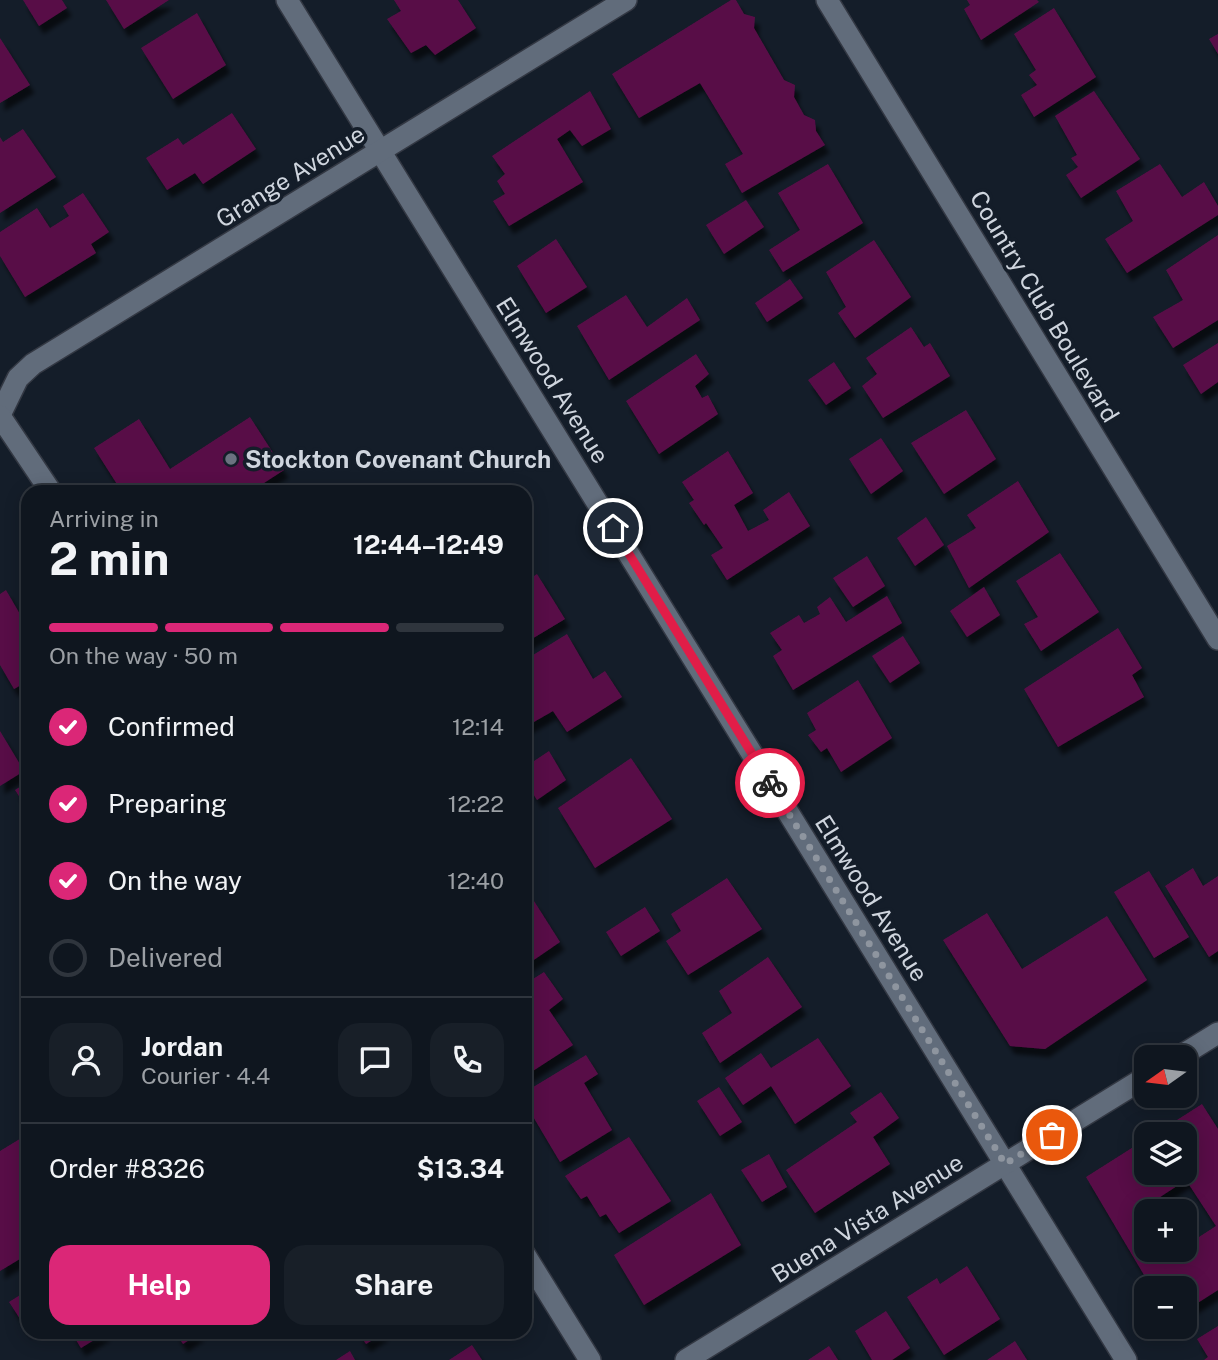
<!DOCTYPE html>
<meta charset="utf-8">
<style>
:root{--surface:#0f161f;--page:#181f28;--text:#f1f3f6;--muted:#9b9fa4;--line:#2f353d;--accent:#db2777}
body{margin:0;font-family:"Public Sans",sans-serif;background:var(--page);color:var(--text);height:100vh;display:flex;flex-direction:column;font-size:26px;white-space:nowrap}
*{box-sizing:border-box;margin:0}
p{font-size:23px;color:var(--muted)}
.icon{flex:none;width:38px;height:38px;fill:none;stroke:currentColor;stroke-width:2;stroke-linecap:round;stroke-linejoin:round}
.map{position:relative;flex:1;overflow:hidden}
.sheet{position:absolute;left:21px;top:485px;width:511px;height:854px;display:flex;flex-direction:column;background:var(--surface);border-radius:21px;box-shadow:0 4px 18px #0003,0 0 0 2px var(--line)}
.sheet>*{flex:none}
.needle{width:46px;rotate:256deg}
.buttons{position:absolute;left:1134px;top:1045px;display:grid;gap:14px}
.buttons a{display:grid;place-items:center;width:63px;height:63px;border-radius:14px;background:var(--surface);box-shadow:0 4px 18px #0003,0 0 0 2px var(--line);font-size:35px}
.pin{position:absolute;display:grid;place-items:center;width:60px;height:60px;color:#fff;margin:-30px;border:4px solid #fff;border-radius:50%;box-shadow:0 2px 7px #0007}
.courier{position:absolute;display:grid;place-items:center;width:70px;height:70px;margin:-35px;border:5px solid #e11d48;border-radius:50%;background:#fff;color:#222;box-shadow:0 2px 9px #0007}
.summary em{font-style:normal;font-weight:700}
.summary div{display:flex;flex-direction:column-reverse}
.summary{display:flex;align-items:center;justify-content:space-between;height:119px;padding:0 28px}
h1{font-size:46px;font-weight:700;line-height:52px}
.bar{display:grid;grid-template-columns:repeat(4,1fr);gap:10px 7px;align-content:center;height:84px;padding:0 28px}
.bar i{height:9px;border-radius:5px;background:var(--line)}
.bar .current{background:var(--accent)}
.bar p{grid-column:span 4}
.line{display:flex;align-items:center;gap:18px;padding:0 28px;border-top:2px solid var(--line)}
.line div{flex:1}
.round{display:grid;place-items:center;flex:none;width:74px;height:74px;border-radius:21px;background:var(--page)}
ol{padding:0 28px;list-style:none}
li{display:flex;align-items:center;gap:21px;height:77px}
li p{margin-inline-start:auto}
li .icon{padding:7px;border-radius:50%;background:var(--accent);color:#fff;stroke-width:4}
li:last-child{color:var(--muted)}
li i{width:38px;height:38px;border:4px solid var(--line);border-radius:50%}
.primary-button{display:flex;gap:14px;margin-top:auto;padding:14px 28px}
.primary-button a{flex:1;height:80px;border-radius:21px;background:var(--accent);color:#fff;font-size:28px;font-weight:700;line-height:80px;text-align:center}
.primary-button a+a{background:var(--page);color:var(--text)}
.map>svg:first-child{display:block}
.building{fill:#590e47;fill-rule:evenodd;filter:url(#shadow)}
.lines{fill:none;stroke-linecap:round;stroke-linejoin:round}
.street-casing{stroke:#333843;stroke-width:24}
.secondary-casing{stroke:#333843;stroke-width:24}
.street{stroke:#616c7b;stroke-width:21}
.secondary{stroke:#616c7b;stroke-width:21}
.done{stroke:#8e959f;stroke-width:7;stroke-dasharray:0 12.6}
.route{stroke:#e11d48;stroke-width:9}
.worship-dot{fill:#6b7280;stroke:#141d29;stroke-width:2.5}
.labels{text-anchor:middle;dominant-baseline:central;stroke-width:7;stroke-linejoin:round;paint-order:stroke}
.street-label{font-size:24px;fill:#cfd5de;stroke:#141d29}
.poi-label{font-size:24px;font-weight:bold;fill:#cfd5de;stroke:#141d29;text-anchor:start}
</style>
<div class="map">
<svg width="1218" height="1360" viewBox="0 0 1218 1360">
<defs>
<filter id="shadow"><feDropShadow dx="4.5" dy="8" stdDeviation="2" flood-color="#0009"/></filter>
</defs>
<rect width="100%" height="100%" fill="#141d29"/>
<g class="building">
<path d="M23,0h39l5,8 -28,18z"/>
<path d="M106,0h63l-45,29z"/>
<path d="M394,0h64l18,28 -41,27 -9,-10 -15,8 -24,-34 14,-8z"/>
<path d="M731,0h5l8,14 11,3 -1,11 30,52 11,5 -1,12 10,18 11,5 1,11 9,14 -83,48 -17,-29 18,-10 -43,-71 -61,35 -27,-44z"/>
<path d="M967,0h70l2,2 -58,38 -17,-31 6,-4z"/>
<path d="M1054,8l42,69 -62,40 -13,-22 16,-10 -8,-10 7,-5 -22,-36z"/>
<path d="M197,13l29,52 -53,34 -32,-51z"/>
<path d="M1218,34v20l-9,-15z"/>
<path d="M0,38l30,47 -30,18z"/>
<path d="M590,91l21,38 -29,17 -12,-16 -13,9 26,43 -74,44 -16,-25 12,-7 -8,-13 8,-7 -13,-18z"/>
<path d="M1094,91l46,68 -59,39 -15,-23 12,-8 -7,-9 6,-3 -22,-39z"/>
<path d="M232,113l24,36 -53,35 -8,-11 -28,17 -21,-32 32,-20 5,7z"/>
<path d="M23,129l33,48 -56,36v-76l3,5z"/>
<path d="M828,164l35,59 -80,49 -14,-22 31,-20 -22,-37z"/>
<path d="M1160,164l22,33 22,-15 14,24v9l-91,58 -22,-34 28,-18 -17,-30z"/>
<path d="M83,193l26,39 -18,12 5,9 -71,44 -25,-41v-24l37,-24 13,20 19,-12 -6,-10z"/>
<path d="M746,200l18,27 -40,27 -18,-29z"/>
<path d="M1218,235v85l-45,28 -20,-31 30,-17 -17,-30z"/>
<path d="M556,239l31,48 -41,26 -29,-47z"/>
<path d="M874,240l37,57 -56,41 -17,-25 8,-6 -20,-35z"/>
<path d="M790,279l13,19 -36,24 -12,-19z"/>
<path d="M626,295l21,32 40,-29 13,22 -91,60 -32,-54z"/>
<path d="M911,327l13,20 6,-4 20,33 -67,42 -21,-32 15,-12 -11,-16z"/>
<path d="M1218,343v39l-17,12 -18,-29z"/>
<path d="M696,354l13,20 -14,12 7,12 6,-3 10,19 -59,40 -33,-53z"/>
<path d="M834,362l17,26 -25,17 -18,-25z"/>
<path d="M966,410l30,49 -52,35 -33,-51z"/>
<path d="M250,417l34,53 -34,22h-128l-28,-44 45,-29 31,50z"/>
<path d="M881,438l22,33 -32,23 -22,-35z"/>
<path d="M728,451l25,42 -19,12 14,26 21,-11 -6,-10 26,-18 21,34 -83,54 -16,-25 12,-7 -17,-25 -2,2 -15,-22 5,-3 -12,-18z"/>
<path d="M1018,481l31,51 -80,56 -22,-42 29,-18 -9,-13z"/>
<path d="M926,517l18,28 -29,21 -18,-28z"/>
<path d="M1060,553l39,59 -58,39 -17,-27 14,-7 -22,-36z"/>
<path d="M867,556l18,30 -32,21 -20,-29z"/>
<path d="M537,574l28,45 -40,24v-61z"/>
<path d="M984,587l16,28 -33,22 -17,-26z"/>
<path d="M6,590l22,38v53l-14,8 -14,-24v-71z"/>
<path d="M887,596l15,27 -109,67 -20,-34 9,-6 -12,-17 29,-18 5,8 16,-9 -3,-7 13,-10 16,25z"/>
<path d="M1118,628l24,40 -10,7 12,22 -86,50 -34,-58z"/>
<path d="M567,634l26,45 12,-8 17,26 -55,35 -14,-21 -28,16v-67z"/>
<path d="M903,636l17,27 -30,20 -18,-27z"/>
<path d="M858,680l34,58 -51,34 -14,-24 -6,4 -13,-17 8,-5 -9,-17z"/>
<path d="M0,731l24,40 -24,15z"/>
<path d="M549,751l17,29 -29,20 -12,-19v-14z"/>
<path d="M631,758l41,61 -77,49 -37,-60z"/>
<path d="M28,782v28l-13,-20z"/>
<path d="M1193,868l10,18 15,-10v75l-9,6 -44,-71z"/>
<path d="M1149,871l40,66 -35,21 -40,-66z"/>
<path d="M727,878l35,51 -74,46 -22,-34 15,-10 -10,-17z"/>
<path d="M534,901l26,41 -35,24v-58z"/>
<path d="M645,907l15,24 -39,25 -15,-24z"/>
<path d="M987,913l35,56 85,-53 40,64 -102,69 -35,-3 -67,-106z"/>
<path d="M768,957l34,50 -82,56 -18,-30 30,-20 -13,-22z"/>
<path d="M544,972l19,27 -14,11 24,35 -48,31v-92z"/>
<path d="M818,1038l33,48 -56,38 -24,-38 -28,19 -18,-27 36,-25 10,15z"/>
<path d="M586,1055l12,19 -14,9 28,47 -52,32 -35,-59v-11z"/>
<path d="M719,1087l23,35 -22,14 -23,-35z"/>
<path d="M881,1092l18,26 -26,19 17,27 -75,49 -29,-43 71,-48 -7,-9z"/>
<path d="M1202,1104l16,25v161l-33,21v-23h-30l-6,-10 -2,2 -61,-103 60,-38v33h39v-38h-30zM1186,1180l30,46 -31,20v4h-39v-39h14l-6,-10z"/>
<path d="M23,1137l5,8v50l-9,6 9,13v19l-6,5 6,10v6l-28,17v-120z"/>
<path d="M629,1137l42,64 -52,32 -13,-19 -6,3 -13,-21 -6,3 -16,-23z"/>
<path d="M769,1154l18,33 -25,15 -21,-32z"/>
<path d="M711,1193l30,52 -97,60 -30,-50z"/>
<path d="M967,1266l33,53 -56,36 -37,-58 30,-19 3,6z"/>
<path d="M28,1290v41l-19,-29z"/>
<path d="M886,1311l24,37 -18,12h-20l-17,-29z"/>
<path d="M1218,1326v34h-14l4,-3 -11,-18z"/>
<path d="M71,1332h36l-26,16z"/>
<path d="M175,1332h26l-18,12z"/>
<path d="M358,1332h27l-19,12z"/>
<path d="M1015,1341l12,19h-40z"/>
<path d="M472,1345l10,15h-33z"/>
<path d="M829,1346l9,14h-30z"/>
<path d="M350,1351l5,9h-19z"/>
</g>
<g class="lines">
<g class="street-casing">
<g id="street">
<path d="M287,0l839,1360"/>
<path d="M0,415l18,-37 15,-14 593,-364"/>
<path d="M0,416l51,76"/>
<path d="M1179,1057l39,-24"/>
<path d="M525,1255l65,105"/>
<path d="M686,1360l460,-283"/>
</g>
</g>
<g class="secondary-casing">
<path id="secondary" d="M827,0l391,639"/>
</g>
<use href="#street" class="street"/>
<use href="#secondary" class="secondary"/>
</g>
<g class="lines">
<path class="done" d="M770,783l235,381 47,-29"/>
<path class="route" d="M613,528l157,255"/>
</g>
<circle class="worship-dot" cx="231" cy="459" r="7"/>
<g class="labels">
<g class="street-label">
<text transform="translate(290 176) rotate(-32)">Grange Avenue</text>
<text transform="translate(1045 306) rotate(59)">Country Club Boulevard</text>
<text transform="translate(553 380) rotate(58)">Elmwood Avenue</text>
<text transform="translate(872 898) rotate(58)">Elmwood Avenue</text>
<text transform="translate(867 1218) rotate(-32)">Buena Vista Avenue</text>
</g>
<g class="poi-label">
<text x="245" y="459">Stockton Covenant Church</text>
</g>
</g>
</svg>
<div class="buttons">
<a><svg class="needle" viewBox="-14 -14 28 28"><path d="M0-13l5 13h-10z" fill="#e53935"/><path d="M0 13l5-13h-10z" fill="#9b9fa4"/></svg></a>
<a><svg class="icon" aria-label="layers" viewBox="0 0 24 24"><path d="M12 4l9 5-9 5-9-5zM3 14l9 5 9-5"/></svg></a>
<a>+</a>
<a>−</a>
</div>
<div class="pin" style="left:1052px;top:1135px;background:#ea580c"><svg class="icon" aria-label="bag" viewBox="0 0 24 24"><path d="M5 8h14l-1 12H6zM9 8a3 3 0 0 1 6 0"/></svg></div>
<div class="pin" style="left:613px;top:528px;background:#1f2937"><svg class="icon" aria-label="home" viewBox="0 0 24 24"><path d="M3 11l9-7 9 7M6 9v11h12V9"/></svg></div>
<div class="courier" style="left:770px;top:783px"><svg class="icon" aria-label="bike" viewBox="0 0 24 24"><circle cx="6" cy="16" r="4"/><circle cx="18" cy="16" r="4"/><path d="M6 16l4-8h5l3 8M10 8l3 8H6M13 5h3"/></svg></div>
<section class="sheet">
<div class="summary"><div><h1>2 min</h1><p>Arriving in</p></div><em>12:44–12:49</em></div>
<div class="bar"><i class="current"></i><i class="current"></i><i class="current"></i><i></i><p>On the way · 50 m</p></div>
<ol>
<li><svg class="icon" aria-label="check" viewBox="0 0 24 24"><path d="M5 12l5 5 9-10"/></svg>Confirmed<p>12:14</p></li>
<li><svg class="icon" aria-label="check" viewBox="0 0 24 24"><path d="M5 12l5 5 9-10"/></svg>Preparing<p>12:22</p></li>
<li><svg class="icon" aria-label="check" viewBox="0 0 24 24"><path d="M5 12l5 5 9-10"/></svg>On the way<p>12:40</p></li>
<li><i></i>Delivered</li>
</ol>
<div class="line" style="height:126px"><a class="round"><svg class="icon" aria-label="person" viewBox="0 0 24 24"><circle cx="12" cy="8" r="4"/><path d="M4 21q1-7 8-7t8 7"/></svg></a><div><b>Jordan</b><p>Courier · 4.4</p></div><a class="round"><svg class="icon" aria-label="chat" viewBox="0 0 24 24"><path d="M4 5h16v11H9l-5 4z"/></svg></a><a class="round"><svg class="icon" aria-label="phone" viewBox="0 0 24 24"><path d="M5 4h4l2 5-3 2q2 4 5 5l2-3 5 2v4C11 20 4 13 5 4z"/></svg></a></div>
<div class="line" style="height:91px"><div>Order #8326</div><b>$13.34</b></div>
<div class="primary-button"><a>Help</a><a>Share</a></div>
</section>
</div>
